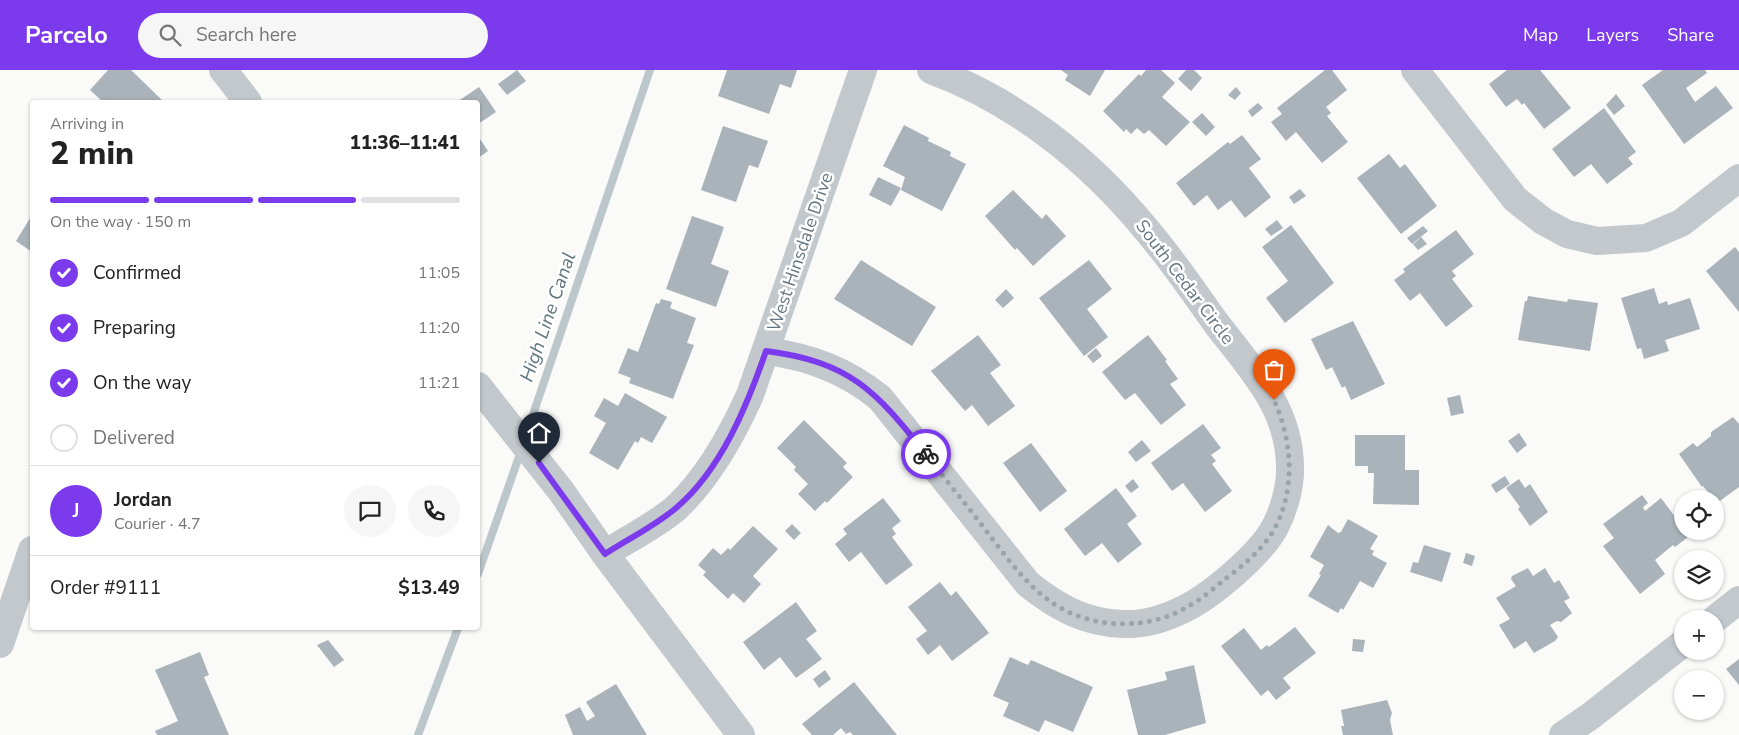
<!DOCTYPE html>
<meta charset="utf-8">
<style>
:root{--surface:#fff;--page:#f6f6f6;--text:#222;--muted:#767676;--line:#e0e0e0;--accent:#7c3aed}
body{margin:0;font-family:"Nunito Sans",sans-serif;background:var(--page);color:var(--text);height:100vh;display:flex;flex-direction:column;font-size:19px;white-space:nowrap}
*{box-sizing:border-box;margin:0}
p{font-size:16px;color:var(--muted)}
.icon{flex:none;width:28px;height:28px;fill:none;stroke:currentColor;stroke-width:2;stroke-linecap:round;stroke-linejoin:round}
.map{position:relative;flex:1;overflow:hidden}
.drawer{position:absolute;left:30px;top:30px;width:450px;height:530px;display:flex;flex-direction:column;background:var(--surface);border-radius:5px;box-shadow:0 1px 4px #0004}
.drawer>*{flex:none}
.fabs{position:absolute;left:1674px;top:420px;display:grid;gap:10px}
.fabs a{display:grid;place-items:center;width:50px;height:50px;border-radius:50%;background:var(--surface);box-shadow:0 1px 4px #0004;font-size:25px}
.pin{position:absolute;display:grid;place-items:center;width:42px;height:42px;color:#fff;margin:-51px -21px;border-radius:50% 50% 50% 0;rotate:-45deg;box-shadow:0 0 5px #0007}
.pin .icon{rotate:45deg}
.courier{position:absolute;display:grid;place-items:center;width:50px;height:50px;margin:-25px;border:4px solid #7c3aed;border-radius:50%;background:#fff;color:#222;box-shadow:0 1px 6px #0007}
.head em{font-style:normal;font-weight:800}
.head div{display:flex;flex-direction:column-reverse}
.head{display:flex;align-items:center;justify-content:space-between;height:85px;padding:0 20px}
h1{font-size:32px;font-weight:800;line-height:38px}
.bar{display:grid;grid-template-columns:repeat(4,1fr);gap:8px 5px;align-content:center;height:60px;padding:0 20px}
.bar i{height:6px;border-radius:4px;background:var(--line)}
.bar .current{background:var(--accent)}
.bar p{grid-column:span 4}
.line{display:flex;align-items:center;gap:12px;padding:0 20px;border-top:1px solid var(--line)}
.line div{flex:1}
.round{display:grid;place-items:center;flex:none;width:52px;height:52px;border-radius:26px;background:var(--page)}
ol{padding:0 20px;list-style:none}
li{display:flex;align-items:center;gap:15px;height:55px}
li p{margin-inline-start:auto}
li .icon{padding:5px;border-radius:50%;background:var(--accent);color:#fff;stroke-width:4}
li:last-child{color:var(--muted)}
li i{width:28px;height:28px;border:2px solid var(--line);border-radius:50%}
header{display:flex;align-items:center;gap:30px;box-sizing:border-box;height:70px;padding:0 25px;background:var(--accent);color:#fff}
header strong{font-size:24px}
nav{display:flex;gap:28px;margin-inline-start:auto;font-size:18px}
.search{width:350px;height:45px;background:var(--page);display:flex;align-items:center;gap:12px;box-sizing:border-box;padding:0 18px;border-radius:28px;color:var(--muted);font-size:19px}
.map>svg:first-child{display:block}
.lines{fill:none;stroke-linecap:round;stroke-linejoin:round}
.stream{stroke:#bbc7cb;stroke-width:8}
.building{fill:#aab3b9}
.minor{stroke:#c3c8cc;stroke-width:28}
.done{stroke:#99a4ac;stroke-width:5;stroke-dasharray:0 9}
.route{stroke:#7c3aed;stroke-width:6}
.labels{text-anchor:middle;dominant-baseline:central;stroke-width:5;stroke-linejoin:round;paint-order:stroke}
.street-label{font-size:18px;fill:#657683;stroke:#fff}
.water-label{font-size:19px;font-style:italic;fill:#60757c;stroke:#fff}
</style>
<header>
<strong>Parcelo</strong>
<div class="search"><svg class="icon" aria-label="search" viewBox="0 0 24 24"><circle cx="10" cy="10" r="6"/><path d="M15 15l6 6"/></svg>Search here</div>
<nav><a>Map</a><a>Layers</a><a>Share</a></nav>
</header>
<div class="map">
<svg width="1739" height="665" viewBox="0 0 1739 665">
<rect width="100%" height="100%" fill="#fafaf8"/>
<g class="lines">
<g class="stream">
<path d="M525,368l125,-368"/>
<path d="M478,504l43,-123"/>
<path d="M418,665l40,-107"/>
</g>
</g>
<g class="building">
<path d="M108,0h23l33,32h-61l-13,-12z"/>
<path d="M517,0l9,11 -19,14 -9,-11z"/>
<path d="M727,0h70l-6,18 -11,-4 -11,30 -51,-18z"/>
<path d="M1061,0h44l-15,26 -25,-16 3,-5z"/>
<path d="M1146,0h15l14,13 -13,14 28,25 -24,24 -17,-16 -5,4 -7,-6 -6,6 -5,-5 -2,3 -21,-21 36,-37 2,2z"/>
<path d="M1186,0h8l8,8 -11,13 -13,-12z"/>
<path d="M1325,0h7l15,20 -21,17 5,6 -4,3 21,26 -26,21 -26,-31 -10,9 -15,-19 11,-8 -5,-6z"/>
<path d="M1507,0h33l31,38 -27,21 -20,-26 -2,2 -5,-6 -11,8 -17,-23z"/>
<path d="M1663,0h42l2,3 -21,15 9,14 21,-16 17,22 -49,36 -42,-59z"/>
<path d="M479,17l17,25 -18,12v-22h-21z"/>
<path d="M1236,17l5,6 -6,7 -7,-5z"/>
<path d="M1616,24l9,12 -11,9 -8,-10z"/>
<path d="M1258,33l5,5 -11,9 -4,-6z"/>
<path d="M1604,38l32,44 -8,6 5,6 -26,20 -16,-20 -17,13 -22,-28z"/>
<path d="M1202,43l13,14 -9,9 -14,-14z"/>
<path d="M904,55l25,13 -1,3 23,11 -1,4 16,8 -24,47 -41,-21 4,-13 -22,-11z"/>
<path d="M723,56l45,15 -10,27 -9,-3 -13,37 -35,-12z"/>
<path d="M1242,65l19,24 -12,9 22,29 -26,21 -14,-18 -13,10 -11,-15 -13,11 -18,-23 52,-41 2,2z"/>
<path d="M478,66l10,15 -10,7z"/>
<path d="M1389,84l11,14 5,-4 32,42 -36,28 -44,-56z"/>
<path d="M878,107l23,11 -10,18 -22,-11z"/>
<path d="M1300,119l6,7 -12,8 -5,-7z"/>
<path d="M1013,120l29,29 4,-5 20,22 -33,30 -16,-18 -2,2 -30,-34z"/>
<path d="M32,145v37l-16,-11z"/>
<path d="M692,146l32,11 -13,37 18,7 -13,36 -50,-18z"/>
<path d="M1277,150l6,8 -12,8 -6,-7z"/>
<path d="M1291,155l43,58 -49,40 -19,-25 22,-17 -26,-34z"/>
<path d="M1423,156l5,5 -16,13 -5,-6z"/>
<path d="M1456,160l18,24 -22,17 4,5 -4,3 21,27 -27,21 -26,-34 -10,8 -16,-21 11,-8 -2,-3z"/>
<path d="M1421,167l6,7 -9,6 -5,-6z"/>
<path d="M1735,177l4,5v60l-33,-41z"/>
<path d="M861,190l75,47 -24,39 -78,-47z"/>
<path d="M1089,190l23,29 -25,20 21,28 -24,19 -45,-58z"/>
<path d="M1654,218l5,16 8,-3 1,4 22,-7 10,31 -35,11 4,11 -25,8 -3,-11 -4,1 -16,-51z"/>
<path d="M1006,219l8,9 -11,10 -8,-8z"/>
<path d="M1528,226l39,6 1,-3 30,4 -8,48 -72,-11 7,-39h2z"/>
<path d="M661,229l11,3 -2,6 26,10 -9,25 7,2 -21,54 -44,-16 2,-5 -13,-5 10,-25 10,4 18,-49 3,1z"/>
<path d="M1353,251l32,63 -34,16 -6,-14 -3,2 -10,-21 -6,3 -15,-31z"/>
<path d="M978,265l23,30 -11,8 25,33 -27,20 -16,-21 -7,6 -34,-40z"/>
<path d="M1148,265l19,25 -2,1 13,18 -8,5 16,21 -25,20 -26,-32 -10,7 -23,-28z"/>
<path d="M1096,278l6,8 -9,7 -6,-7z"/>
<path d="M625,323l42,24 -15,26 -11,-6 -3,6 -3,-2 -17,29 -29,-17 17,-30 -12,-7 10,-18 14,8z"/>
<path d="M1460,325l4,18 -13,3 -4,-18z"/>
<path d="M1733,347l6,7v63l-22,16 -14,-17 -1,1 -23,-33 14,-11 4,4 14,-11v-4z"/>
<path d="M804,350l43,43 -4,4 10,10 -26,26 -2,-2 -10,10 -17,-17 10,-10 -14,-14 2,-3 -19,-19z"/>
<path d="M1203,354l18,24 -10,7 5,6 -4,3 20,27 -27,21 -22,-29 -11,8 -21,-28z"/>
<path d="M1519,363l8,12 -10,8 -9,-12z"/>
<path d="M1355,365h50v35h14v35l-46,-1 1,-31h-6v-7h-13z"/>
<path d="M1142,370l9,11 -15,11 -8,-10z"/>
<path d="M1031,373l36,48 -27,21 -37,-49z"/>
<path d="M1505,406l5,8 -14,9 -5,-8z"/>
<path d="M1133,409l6,8 -8,6 -6,-7z"/>
<path d="M1519,409l6,9 5,-4 18,28 -18,14 -12,-17 2,-2 -14,-19z"/>
<path d="M1116,418l21,28 -10,8 15,20 -24,19 -16,-20 -17,13 -21,-27z"/>
<path d="M1642,425l6,8 -5,4 2,4 16,-13 21,28v5l6,2 -2,2 2,2 -13,10 -2,-2 -18,15 10,14 -25,20 -37,-48 11,-8 -11,-14z"/>
<path d="M883,428l18,23 -9,7 4,6 -4,3 21,28 -27,20 -25,-33 -12,10 -14,-18 12,-10 -4,-5z"/>
<path d="M1348,449l30,17 -8,13 4,2 -2,4 15,8 -14,25 -13,-7 -17,29 -2,-2 -3,5 -30,-17 13,-21 -2,-1 5,-9 -14,-8 18,-32 10,8 3,-1z"/>
<path d="M792,454l9,9 -7,7 -9,-9z"/>
<path d="M753,456l25,23 -25,27 8,8 -17,19 -11,-10 -5,6 -25,-24 3,-3 -8,-7 15,-17 8,7 7,-7 2,2z"/>
<path d="M1424,475l27,8 -9,29 -32,-10 3,-10 5,1z"/>
<path d="M1466,483l9,3 -3,10 -9,-3z"/>
<path d="M1528,498l5,8 12,-8 9,15 5,-3 11,18 -6,3 8,12 -11,9 -4,-1 -7,4 8,12 -3,4 -21,12 -8,-12 -12,8 -15,-24 11,-6 -14,-21 20,-12 -5,-7 1,-3z"/>
<path d="M940,512l11,14 5,-5 33,42 -37,28 -12,-16 -12,10 -12,-16 11,-8 -19,-24z"/>
<path d="M796,532l21,29 -11,8 16,20 -26,19 -16,-21 -16,13 -21,-28z"/>
<path d="M1295,557l21,26 -33,25 8,10 -15,12 -8,-10 -7,6 -40,-50 23,-18 17,22 6,-5 2,2z"/>
<path d="M1353,569l12,1 -2,12 -11,-1z"/>
<path d="M328,570l16,20 -10,7 -17,-22z"/>
<path d="M200,582l9,23 -5,2 25,58h-72l-2,-4 23,-10 -23,-51z"/>
<path d="M1010,587l18,8 3,-5 62,27 -20,45 -28,-12 -6,12 -36,-16 6,-13 -16,-7z"/>
<path d="M1739,589v26l-13,-16z"/>
<path d="M1194,595l12,58 -41,12h-27l-11,-45 40,-10 -2,-8z"/>
<path d="M825,600l6,9 -12,9 -6,-9z"/>
<path d="M854,612l43,53h-44l-3,-3 -4,2 -5,-6 -8,7h-21l-10,-11z"/>
<path d="M616,614l31,51h-74l-8,-20 15,-8 7,14 8,-5 -9,-14z"/>
<path d="M1387,630l5,13 -2,7 3,15h-50l-2,-9h3l-3,-16z"/>
</g>
<g class="lines">
<g class="minor">
<path d="M223,0l25,32"/>
<path d="M1415,0l100,129 28,22 24,13 30,7 49,-3 35,-15 58,-45"/>
<path d="M766,281c44,6 79,19 114,47l148,186c29,23 57,39 95,40 20,1 43,-6 61,-15 27,-13 77,-55 91,-82 9,-17 16,-42 15,-61 -1,-60 -40,-98 -74,-143 -23,-32 -45,-65 -71,-95 -57,-69 -130,-127 -214,-158"/>
<path d="M478,316l83,105 44,63 136,181"/>
<path d="M605,484c21,-14 53,-30 71,-46 33,-31 56,-73 74,-113l113,-325"/>
<path d="M1715,549l24,-19"/>
<path d="M0,574l32,-94"/>
<path d="M1563,665l29,-20 90,-71"/>
</g>
</g>
<g class="lines">
<path class="done" d="M926,384c19,25 39,49 58,74 26,33 49,69 89,86 37,15 81,13 116,-8 13,-7 25,-18 36,-27 19,-14 38,-30 50,-51 21,-41 17,-87 -1,-128"/>
<path class="route" d="M539,393l66,91c23,-15 50,-28 71,-46 45,-38 71,-102 90,-157 84,11 109,39 160,103"/>
</g>
<g class="labels">
<g class="street-label">
<text transform="translate(800 182) rotate(-71)">West Hinsdale Drive</text>
<text transform="translate(1185 212) rotate(53)">South Cedar Circle</text>
</g>
<g class="water-label">
<text transform="translate(548 247) rotate(-71)">High Line Canal</text>
</g>
</g>
</svg>
<div class="fabs">
<a><svg class="icon" aria-label="locate" viewBox="0 0 24 24"><circle cx="12" cy="12" r="6"/><path d="M12 2v4M12 18v4M2 12h4M18 12h4"/></svg></a>
<a><svg class="icon" aria-label="layers" viewBox="0 0 24 24"><path d="M12 4l9 5-9 5-9-5zM3 14l9 5 9-5"/></svg></a>
<a>+</a>
<a>−</a>
</div>
<div class="pin" style="left:1274px;top:330px;background:#ea580c"><svg class="icon" aria-label="bag" viewBox="0 0 24 24"><path d="M5 8h14l-1 12H6zM9 8a3 3 0 0 1 6 0"/></svg></div>
<div class="pin" style="left:539px;top:393px;background:#1f2937"><svg class="icon" aria-label="home" viewBox="0 0 24 24"><path d="M3 11l9-7 9 7M6 9v11h12V9"/></svg></div>
<div class="courier" style="left:926px;top:384px"><svg class="icon" aria-label="bike" viewBox="0 0 24 24"><circle cx="6" cy="16" r="4"/><circle cx="18" cy="16" r="4"/><path d="M6 16l4-8h5l3 8M10 8l3 8H6M13 5h3"/></svg></div>
<section class="drawer">
<div class="head"><div><h1>2 min</h1><p>Arriving in</p></div><em>11:36–11:41</em></div>
<div class="bar"><i class="current"></i><i class="current"></i><i class="current"></i><i></i><p>On the way · 150 m</p></div>
<ol>
<li><svg class="icon" aria-label="check" viewBox="0 0 24 24"><path d="M5 12l5 5 9-10"/></svg>Confirmed<p>11:05</p></li>
<li><svg class="icon" aria-label="check" viewBox="0 0 24 24"><path d="M5 12l5 5 9-10"/></svg>Preparing<p>11:20</p></li>
<li><svg class="icon" aria-label="check" viewBox="0 0 24 24"><path d="M5 12l5 5 9-10"/></svg>On the way<p>11:21</p></li>
<li><i></i>Delivered</li>
</ol>
<div class="line" style="height:90px"><b class="round" style="background:var(--accent);color:#fff">J</b><div><b>Jordan</b><p>Courier · 4.7</p></div><a class="round"><svg class="icon" aria-label="chat" viewBox="0 0 24 24"><path d="M4 5h16v11H9l-5 4z"/></svg></a><a class="round"><svg class="icon" aria-label="phone" viewBox="0 0 24 24"><path d="M5 4h4l2 5-3 2q2 4 5 5l2-3 5 2v4C11 20 4 13 5 4z"/></svg></a></div>
<div class="line" style="height:65px"><div>Order #9111</div><b>$13.49</b></div>
</section>
</div>
